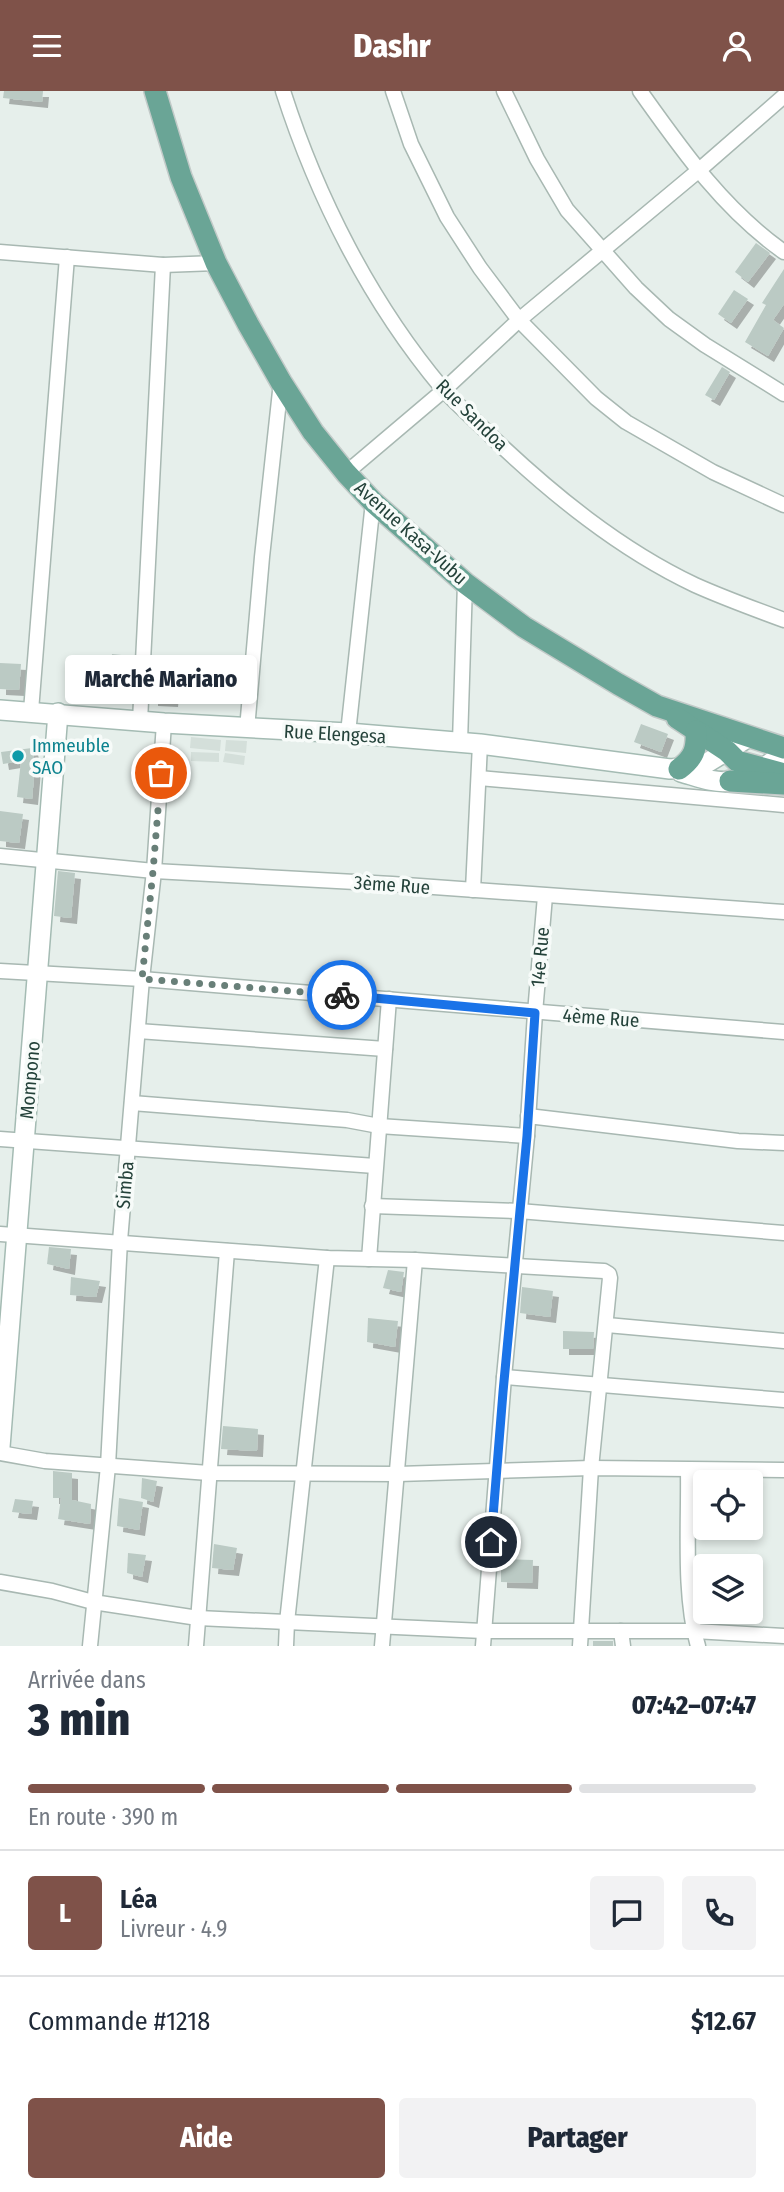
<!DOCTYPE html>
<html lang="fr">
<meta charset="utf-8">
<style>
:root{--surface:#fff;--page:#f2f2f3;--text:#1f2937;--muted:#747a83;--line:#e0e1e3;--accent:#7f5249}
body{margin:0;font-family:"Fira Sans Condensed",sans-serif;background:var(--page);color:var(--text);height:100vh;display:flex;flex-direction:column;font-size:26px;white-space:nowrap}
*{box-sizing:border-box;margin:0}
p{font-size:23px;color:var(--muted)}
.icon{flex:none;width:38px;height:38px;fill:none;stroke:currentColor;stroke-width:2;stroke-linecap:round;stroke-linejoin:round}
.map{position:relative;height:1555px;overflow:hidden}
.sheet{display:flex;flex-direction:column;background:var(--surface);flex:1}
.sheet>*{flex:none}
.fabs{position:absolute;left:693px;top:1379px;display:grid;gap:14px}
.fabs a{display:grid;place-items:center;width:70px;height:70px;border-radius:7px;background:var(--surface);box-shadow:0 4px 10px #0003;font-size:35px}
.pin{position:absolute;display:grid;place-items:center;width:60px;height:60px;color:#fff;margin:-30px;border:4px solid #fff;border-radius:50%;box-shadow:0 2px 7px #0007}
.courier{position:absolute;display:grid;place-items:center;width:70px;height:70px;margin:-35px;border:5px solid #1a73e8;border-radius:50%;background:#fff;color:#222;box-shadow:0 2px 9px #0007}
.bubble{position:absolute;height:49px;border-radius:7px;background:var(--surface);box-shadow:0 4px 10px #0003;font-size:23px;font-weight:800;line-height:49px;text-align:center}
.summary em{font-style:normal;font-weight:800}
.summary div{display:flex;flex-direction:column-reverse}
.summary{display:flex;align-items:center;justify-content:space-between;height:119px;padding:0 28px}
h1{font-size:46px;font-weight:800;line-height:52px}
.bar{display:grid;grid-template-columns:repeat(4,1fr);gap:10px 7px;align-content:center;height:84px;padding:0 28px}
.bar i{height:9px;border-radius:5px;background:var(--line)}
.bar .selected{background:var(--accent)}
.bar p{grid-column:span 4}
.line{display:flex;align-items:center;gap:18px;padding:0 28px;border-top:2px solid var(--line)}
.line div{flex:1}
.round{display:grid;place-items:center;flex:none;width:74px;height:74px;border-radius:7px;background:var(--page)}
.button{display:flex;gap:14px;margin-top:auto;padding:14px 28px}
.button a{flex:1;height:80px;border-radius:7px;background:var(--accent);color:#fff;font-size:28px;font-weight:800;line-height:80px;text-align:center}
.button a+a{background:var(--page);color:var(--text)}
header{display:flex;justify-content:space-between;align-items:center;height:91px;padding:0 28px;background:var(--accent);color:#fff;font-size:32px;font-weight:800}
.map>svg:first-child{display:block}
.built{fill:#d4dfda}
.building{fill:#bbcac4;filter:url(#shadow)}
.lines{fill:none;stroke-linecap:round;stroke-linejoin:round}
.street-casing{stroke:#a8b8b2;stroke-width:17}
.secondary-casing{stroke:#a4bbb3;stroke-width:22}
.primary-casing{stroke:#c2cac8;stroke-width:24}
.street{stroke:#fff;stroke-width:14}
.secondary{stroke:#fff;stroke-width:19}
.primary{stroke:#6aa596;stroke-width:21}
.done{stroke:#687f78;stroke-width:7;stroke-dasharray:0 12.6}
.route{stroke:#1a73e8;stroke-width:9}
.culture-dot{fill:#0f9aa8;stroke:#f7fbf9;stroke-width:2.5}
.labels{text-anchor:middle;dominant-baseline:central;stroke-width:7;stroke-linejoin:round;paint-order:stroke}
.street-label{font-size:19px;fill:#24423a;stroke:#f7fbf9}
.culture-label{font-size:19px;fill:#0d838f;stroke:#f7fbf9;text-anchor:start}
</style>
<header><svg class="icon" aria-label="menu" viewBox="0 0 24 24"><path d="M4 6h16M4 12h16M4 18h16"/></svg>Dashr<svg class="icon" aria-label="person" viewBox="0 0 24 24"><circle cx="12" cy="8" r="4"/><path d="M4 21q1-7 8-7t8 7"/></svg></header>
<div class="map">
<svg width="784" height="1555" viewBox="0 0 784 1555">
<defs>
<filter id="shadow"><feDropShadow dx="6" dy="6" stdDeviation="0" flood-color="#0004"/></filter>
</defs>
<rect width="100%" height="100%" fill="#e6efeb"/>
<g class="built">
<path d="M191,646l30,3 -1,11 -30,-3z"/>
<path d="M226,649l21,1 -1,12 -21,-2z"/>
<path d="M191,661l28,1v9l-28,-1z"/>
<path d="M225,662l20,3 -1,9 -21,-3z"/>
</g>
<g class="building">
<path d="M4,0h39l-1,11 -39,-4z"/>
<path d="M756,152l14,10 -22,29 -13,-10z"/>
<path d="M784,178v35l-11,16 11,8 -16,28 -23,-14 21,-37 -4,-2z"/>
<path d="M734,199l14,9 -17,24 -13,-9z"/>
<path d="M722,276l8,5 -16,28 -9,-5z"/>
<path d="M112,563l19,2 -2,22 -25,-2 -1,6 -11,-1 1,-18 18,1z"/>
<path d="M0,572l21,1 -2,26 -19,-1z"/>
<path d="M75,587h10l-1,10h-9z"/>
<path d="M152,597l21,3 -1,10 -20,-1z"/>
<path d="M641,633l27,10 -7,18 -27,-10z"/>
<path d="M32,657l3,18 -3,33 -15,-2 4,-36 -18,3 -2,-12z"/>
<path d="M0,720l23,3 -4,29 -19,-2z"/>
<path d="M58,780l17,2 -4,45 -17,-2z"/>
<path d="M49,1156l22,2 -2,20 -22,-5z"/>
<path d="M388,1179l16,2 -3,20 -18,-4z"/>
<path d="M71,1186l29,4 -4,16 -26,-2z"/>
<path d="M522,1196l31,4 -3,26 -30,-4z"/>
<path d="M368,1227l30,3 -3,26 -28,-5z"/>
<path d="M563,1240l31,1 -1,17h-30z"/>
<path d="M223,1335l35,3 -1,22 -36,-2z"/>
<path d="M53,1380l19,2v27l19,4 -1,20 -32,-5 3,-21h-8z"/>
<path d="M142,1387l15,3 -4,21 -12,-4z"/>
<path d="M119,1407l24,4 -4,28 -22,-4z"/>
<path d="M15,1408l18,2 -2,13 -19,-2z"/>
<path d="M214,1453l23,4 -4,22 -21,-2z"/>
<path d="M128,1462l18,2 -4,22 -15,-4z"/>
<path d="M501,1468l32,1 -1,23 -31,-1z"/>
<rect x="593" y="1550" width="20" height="5"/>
</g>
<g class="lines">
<g class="street-casing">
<g id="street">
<path d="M283,0c34,106 87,211 159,297 15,17 33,32 49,48 61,58 128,113 204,149 29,13 59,24 89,35"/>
<path d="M393,0l18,53 36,73 33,51 39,52 77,78 30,24 87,50 71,33"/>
<path d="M504,0l33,68 30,51 69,78 33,31 36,26 79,49"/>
<path d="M640,0c42,59 83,118 144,161"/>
<path d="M0,161l163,13 53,-2"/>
<path d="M346,382l98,-83 75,-70 179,-149 86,-75"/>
<path d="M31,620l36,-454"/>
<path d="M140,630l23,-456"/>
<path d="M247,638l15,-172 19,-175"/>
<path d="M348,642l25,-231"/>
<path d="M460,651l5,-159"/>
<path d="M479,687l305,27"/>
<path d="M0,765l154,15 238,13 392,28"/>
<path d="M473,799l7,-146"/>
<path d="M0,880l142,8 642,53"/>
<path d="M138,940l247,18"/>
<path d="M132,1012l215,17 32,6 148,10"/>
<path d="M528,1025l210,25 46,2"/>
<path d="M0,1048l375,27"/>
<path d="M372,1115l147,5 265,22"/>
<path d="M0,1143l327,24 88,2 189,11 5,3 1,4 -19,190 -11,178"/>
<path d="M369,1168l20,-260"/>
<path d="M607,1234l177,16"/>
<path d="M504,1286l280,23"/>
<path d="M0,1362l45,8 164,12 189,1 193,-6 193,2"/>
<path d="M688,1379c1,54 -5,125 10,176"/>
<path d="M0,1491l52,9 41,11 105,16 285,13h211l90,5"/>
<path d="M621,1540l2,15"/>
<path d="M90,1555l18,-180 12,-225 22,-262 12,-108 10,-148"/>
<path d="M196,1555l31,-395"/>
<path d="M286,1555l1,-24 40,-364"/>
<path d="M382,1555l33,-386"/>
<path d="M483,1555l21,-269 23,-241 8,-123 10,-117"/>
</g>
</g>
<g class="secondary-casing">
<g id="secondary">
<path d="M0,619l164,13 184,10 132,11 190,25 32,-3 47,-29"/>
<path d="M681,681c15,4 34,12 49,9 19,-3 39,-16 54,-28"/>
<path d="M0,1356l58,-734"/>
</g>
</g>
<g class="primary-casing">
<g id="primary">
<path d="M155,0l26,86 35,86 32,61 33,58 32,50 33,41 27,29 92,81 59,44 94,57 39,22 127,42"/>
<path d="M677,627l50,33 10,10 47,13"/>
<path d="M679,678c15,-11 18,-20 17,-38"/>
<path d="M730,690l54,3"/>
</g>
</g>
<use href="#street" class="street"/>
<use href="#secondary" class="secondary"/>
<use href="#primary" class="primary"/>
</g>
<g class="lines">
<path class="done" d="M161,682l-8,98 -11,108 200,16"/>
<path class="route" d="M342,904l193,18 -8,123 -24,256 -12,150"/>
</g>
<circle class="culture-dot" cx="18" cy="665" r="7"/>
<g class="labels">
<g class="street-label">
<text transform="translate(472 324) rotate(45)">Rue Sandoa</text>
<text transform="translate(411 442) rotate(42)">Avenue Kasa-Vubu</text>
<text transform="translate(335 643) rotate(3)">Rue Elengesa</text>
<text transform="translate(392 794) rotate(4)">3ème Rue</text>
<text transform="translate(540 866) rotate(-85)">14e Rue</text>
<text transform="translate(601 927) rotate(4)">4ème Rue</text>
<text transform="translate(30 989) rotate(-85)">Mompono</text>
<text transform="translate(125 1094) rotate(-85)">Simba</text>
</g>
<g class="culture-label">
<text x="32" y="654">Immeuble<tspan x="32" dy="22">SAO</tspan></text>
</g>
</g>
</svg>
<div class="fabs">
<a><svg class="icon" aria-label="locate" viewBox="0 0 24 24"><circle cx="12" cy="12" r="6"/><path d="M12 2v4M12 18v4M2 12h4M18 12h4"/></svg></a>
<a><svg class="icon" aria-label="layers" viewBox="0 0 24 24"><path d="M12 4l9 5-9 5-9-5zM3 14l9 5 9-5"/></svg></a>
</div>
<div class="pin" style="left:161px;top:682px;background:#ea580c"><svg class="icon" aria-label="bag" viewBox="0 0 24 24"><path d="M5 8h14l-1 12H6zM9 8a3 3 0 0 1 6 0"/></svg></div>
<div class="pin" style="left:491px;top:1451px;background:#1f2937"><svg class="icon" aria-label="home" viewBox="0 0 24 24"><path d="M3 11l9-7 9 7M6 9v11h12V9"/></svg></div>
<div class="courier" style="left:342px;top:904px"><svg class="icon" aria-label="bike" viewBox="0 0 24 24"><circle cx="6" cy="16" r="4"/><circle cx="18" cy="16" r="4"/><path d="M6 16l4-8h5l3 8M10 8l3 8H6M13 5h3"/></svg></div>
<div class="bubble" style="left:65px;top:564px;width:192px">Marché Mariano</div>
</div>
<section class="sheet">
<div class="summary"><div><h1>3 min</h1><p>Arrivée dans</p></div><em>07:42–07:47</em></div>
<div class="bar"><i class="selected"></i><i class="selected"></i><i class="selected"></i><i></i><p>En route · 390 m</p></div>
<div class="line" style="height:126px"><b class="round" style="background:var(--accent);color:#fff">L</b><div><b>Léa</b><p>Livreur · 4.9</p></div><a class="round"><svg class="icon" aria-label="chat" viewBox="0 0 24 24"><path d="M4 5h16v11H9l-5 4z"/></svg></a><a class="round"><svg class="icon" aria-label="phone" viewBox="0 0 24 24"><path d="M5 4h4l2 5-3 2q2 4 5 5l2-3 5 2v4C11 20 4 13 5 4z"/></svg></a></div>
<div class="line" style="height:91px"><div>Commande #1218</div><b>$12.67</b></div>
<div class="button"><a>Aide</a><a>Partager</a></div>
</section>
